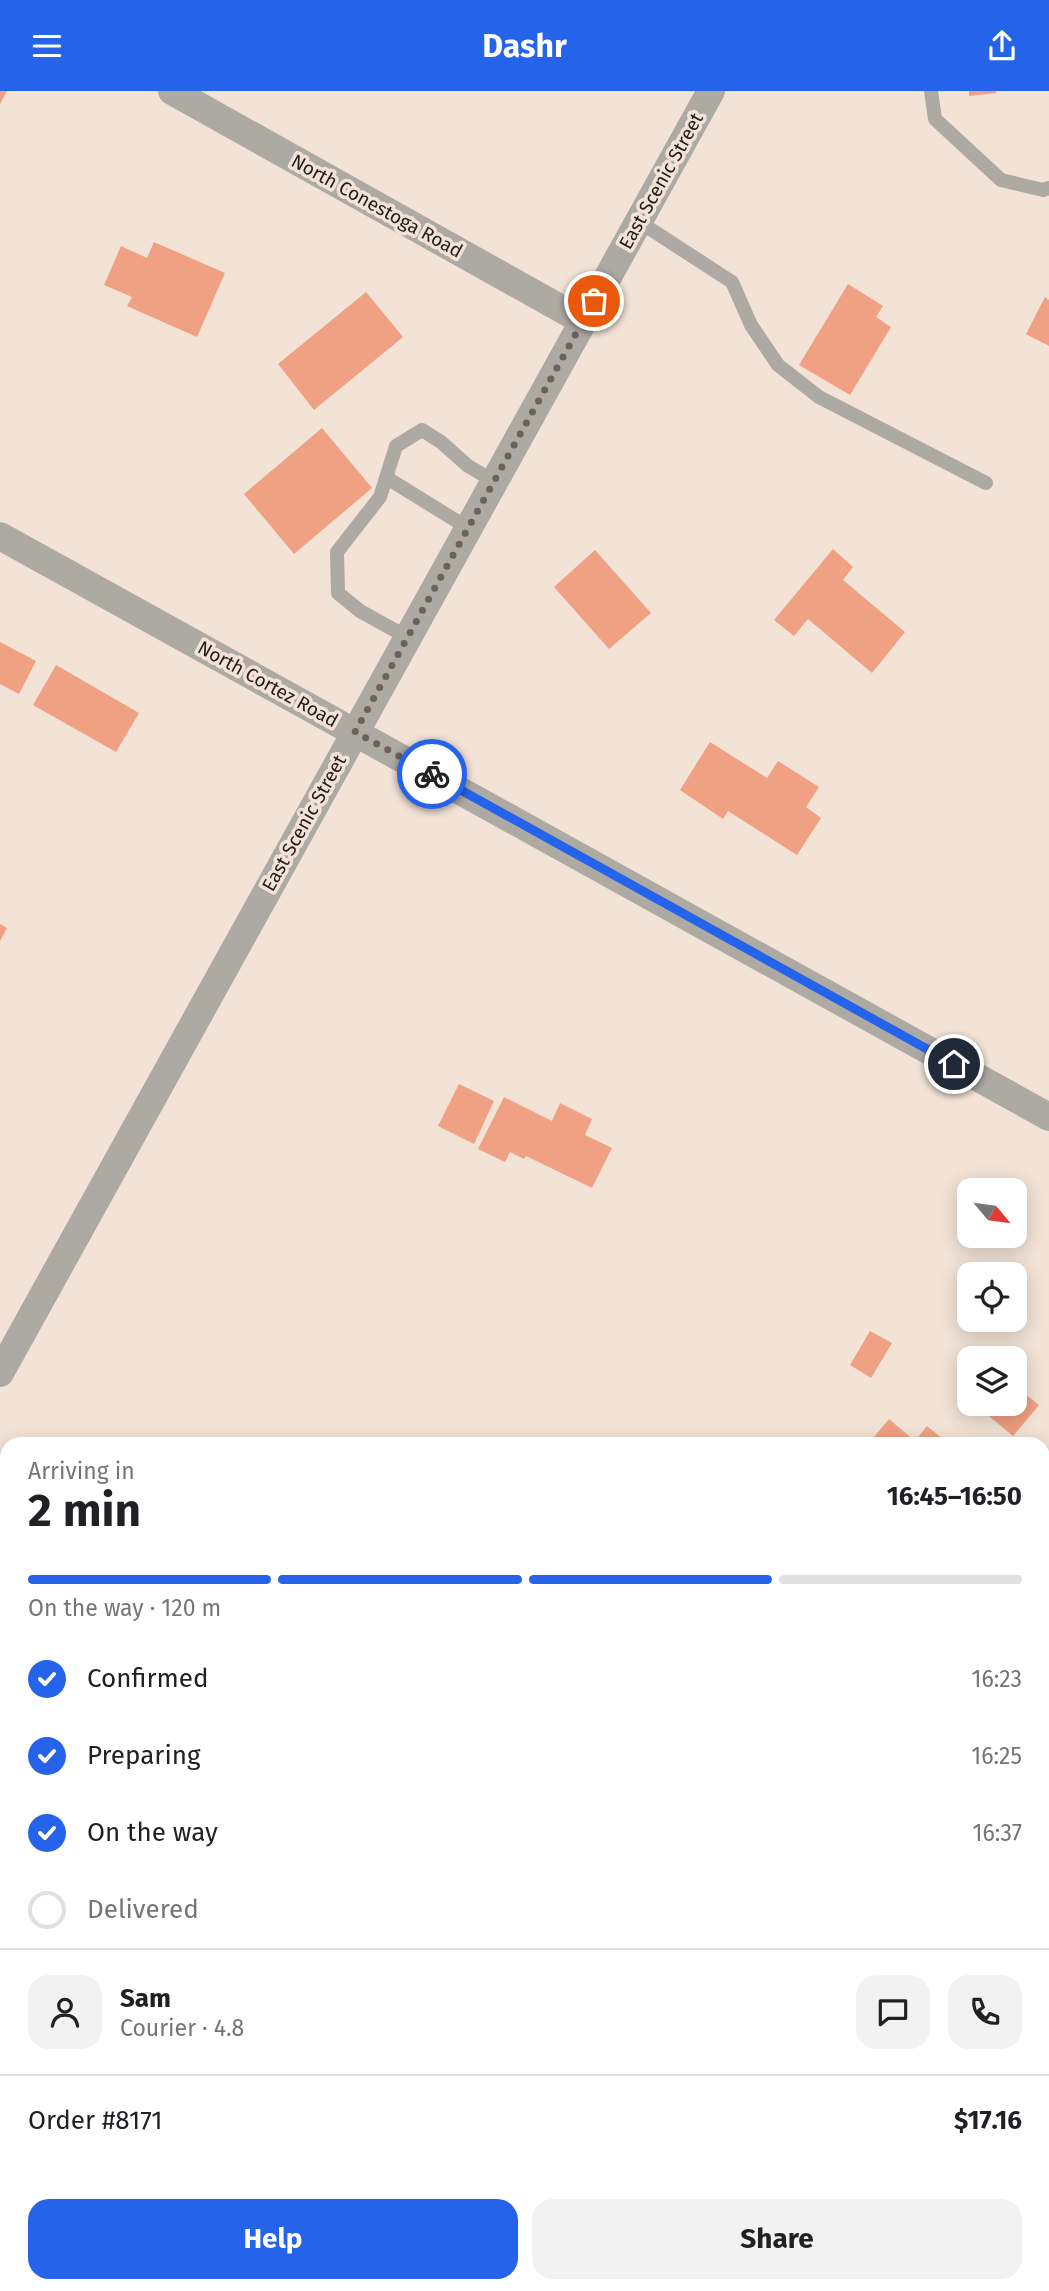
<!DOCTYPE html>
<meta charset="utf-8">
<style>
:root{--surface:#fff;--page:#f2f2f2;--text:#202124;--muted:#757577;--line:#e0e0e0;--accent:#2563eb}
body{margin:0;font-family:"Fira Sans",sans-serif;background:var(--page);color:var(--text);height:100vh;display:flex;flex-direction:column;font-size:26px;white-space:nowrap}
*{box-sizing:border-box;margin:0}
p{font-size:23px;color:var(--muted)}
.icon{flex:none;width:38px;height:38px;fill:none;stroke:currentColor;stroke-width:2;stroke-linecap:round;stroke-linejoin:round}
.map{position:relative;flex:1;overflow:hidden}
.sheet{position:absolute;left:0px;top:1346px;width:1050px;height:856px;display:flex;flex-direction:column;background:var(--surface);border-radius:21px 21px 0 0;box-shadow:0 4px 18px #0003}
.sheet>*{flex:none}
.needle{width:46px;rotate:119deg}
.buttons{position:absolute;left:957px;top:1087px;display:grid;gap:14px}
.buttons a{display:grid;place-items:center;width:70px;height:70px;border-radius:14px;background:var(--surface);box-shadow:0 4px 18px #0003;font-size:35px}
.pin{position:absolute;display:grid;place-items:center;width:60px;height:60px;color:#fff;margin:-30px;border:4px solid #fff;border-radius:50%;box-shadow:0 2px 7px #0007}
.courier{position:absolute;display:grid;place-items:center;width:70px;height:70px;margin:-35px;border:5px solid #2563eb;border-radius:50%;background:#fff;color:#222;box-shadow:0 2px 9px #0007}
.overview em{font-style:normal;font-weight:700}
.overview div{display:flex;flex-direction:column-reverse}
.overview{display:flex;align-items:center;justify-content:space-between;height:119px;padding:0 28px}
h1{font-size:46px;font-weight:700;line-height:52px}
.bar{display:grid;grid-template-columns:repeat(4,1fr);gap:10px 7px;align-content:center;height:84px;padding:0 28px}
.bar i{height:9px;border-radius:5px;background:var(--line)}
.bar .selected{background:var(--accent)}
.bar p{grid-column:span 4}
.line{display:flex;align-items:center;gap:18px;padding:0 28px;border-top:2px solid var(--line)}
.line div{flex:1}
.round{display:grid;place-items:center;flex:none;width:74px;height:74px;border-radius:21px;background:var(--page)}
ol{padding:0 28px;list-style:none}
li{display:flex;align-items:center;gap:21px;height:77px}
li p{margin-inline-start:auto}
li .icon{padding:7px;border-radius:50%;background:var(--accent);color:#fff;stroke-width:4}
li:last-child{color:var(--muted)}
li i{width:38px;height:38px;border:4px solid var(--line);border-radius:50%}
.primary-button{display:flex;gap:14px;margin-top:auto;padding:14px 28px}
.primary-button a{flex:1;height:80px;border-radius:21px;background:var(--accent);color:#fff;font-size:28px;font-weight:700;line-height:80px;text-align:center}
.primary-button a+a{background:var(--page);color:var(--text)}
header{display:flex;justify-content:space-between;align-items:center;height:91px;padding:0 28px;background:var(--accent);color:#fff;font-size:32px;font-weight:700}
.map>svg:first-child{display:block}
.building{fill:#f0a083}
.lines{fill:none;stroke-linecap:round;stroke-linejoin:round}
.service{stroke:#ada9a3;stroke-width:14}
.minor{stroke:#ada9a3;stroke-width:28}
.done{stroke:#6c625c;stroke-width:7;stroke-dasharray:0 12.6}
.route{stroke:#2563eb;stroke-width:9}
.labels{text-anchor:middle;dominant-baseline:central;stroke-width:7;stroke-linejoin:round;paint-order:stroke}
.street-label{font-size:19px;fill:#231d19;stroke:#f3e3d7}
</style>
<header><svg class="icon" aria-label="menu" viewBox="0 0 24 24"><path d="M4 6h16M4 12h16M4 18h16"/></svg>Dashr<svg class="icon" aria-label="share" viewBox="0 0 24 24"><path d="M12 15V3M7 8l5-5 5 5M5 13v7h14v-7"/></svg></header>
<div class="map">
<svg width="1049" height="2200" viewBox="0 0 1049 2200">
<rect width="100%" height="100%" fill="#f3e3d7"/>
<g class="building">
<path d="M0,0h7l-7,13z"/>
<path d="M969,0h27v2l-27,3z"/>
<path d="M154,151l71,31 -28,64 -70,-31 5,-9 -28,-12 17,-39 26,12z"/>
<path d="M848,193l35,22 -7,11 15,10 -41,68 -51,-30z"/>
<path d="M366,201l37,45 -89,73 -36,-46z"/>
<path d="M1045,206l4,3v46l-23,-12z"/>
<path d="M322,337l50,60 -78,66 -50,-60z"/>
<path d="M833,458l20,18 -10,13 62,52 -33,41 -64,-54 -14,17 -20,-16z"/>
<path d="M595,459l56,63 -42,36 -55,-62z"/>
<path d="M0,551l36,19 -17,33 -19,-10z"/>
<path d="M56,574l83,48 -23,39 -83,-47z"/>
<path d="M710,651l57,36 11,-17 41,26 -13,20 15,11 -24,37 -69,-44 -5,8 -43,-29z"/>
<path d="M0,833l7,4 -7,13z"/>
<path d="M459,993l35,17 -20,43 -36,-18z"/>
<path d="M504,1006l48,24 8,-18 32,16 -7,16 27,13 -20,40 -66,-32 -2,3 -14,-7 -5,10 -27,-13z"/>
<path d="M870,1240l22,12 -21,35 -21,-13z"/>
<path d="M1015,1295l24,19 -26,31 -35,-29 2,-4h35z"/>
<path d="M889,1328l26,22 12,-15 22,18h-81z"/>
<path d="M765,2194h94l10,6h-107z"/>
</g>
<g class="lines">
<g class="service">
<path d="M931,0l4,28 66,61 42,10 6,-2"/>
<path d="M638,130l94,61 19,43 27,40 41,32 167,86"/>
<path d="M387,387l81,50"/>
<path d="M407,546l-47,-26 -22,-18 -1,-41 43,-55 16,-51 26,-16 19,12 27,24 26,15"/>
</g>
<g class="minor">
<path d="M172,0l411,230"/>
<path d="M0,445l1049,581"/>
<path d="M0,1282l711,-1282"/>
<path d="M1043,1423l6,-10"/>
<path d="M0,1600l7,4"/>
<path d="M1043,1626l6,3"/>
</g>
</g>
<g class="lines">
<path class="done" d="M432,683l-77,-42 239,-431"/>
<path class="route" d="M432,683l522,290"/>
</g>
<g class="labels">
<g class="street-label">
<text transform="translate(661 90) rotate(-61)">East Scenic Street</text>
<text transform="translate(377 115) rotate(29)">North Conestoga Road</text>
<text transform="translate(268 593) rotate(29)">North Cortez Road</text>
<text transform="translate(304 732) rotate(-61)">East Scenic Street</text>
</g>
</g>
</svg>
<div class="buttons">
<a><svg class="needle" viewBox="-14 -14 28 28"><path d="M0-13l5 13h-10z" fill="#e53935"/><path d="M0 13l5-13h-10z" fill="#757577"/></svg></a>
<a><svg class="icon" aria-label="locate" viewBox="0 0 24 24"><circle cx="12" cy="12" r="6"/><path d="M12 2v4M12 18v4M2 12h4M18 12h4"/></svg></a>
<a><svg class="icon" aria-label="layers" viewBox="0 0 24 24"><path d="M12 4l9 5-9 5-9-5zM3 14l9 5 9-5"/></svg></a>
</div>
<div class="pin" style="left:594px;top:210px;background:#ea580c"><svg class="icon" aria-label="bag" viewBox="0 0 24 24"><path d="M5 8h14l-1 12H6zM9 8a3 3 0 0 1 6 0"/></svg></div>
<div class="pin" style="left:954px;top:973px;background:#1f2937"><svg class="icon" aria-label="home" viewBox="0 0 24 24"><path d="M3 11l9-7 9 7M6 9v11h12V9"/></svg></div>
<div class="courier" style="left:432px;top:683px"><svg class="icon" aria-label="bike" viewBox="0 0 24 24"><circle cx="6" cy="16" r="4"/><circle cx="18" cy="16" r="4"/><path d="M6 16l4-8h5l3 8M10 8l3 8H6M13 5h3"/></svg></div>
<section class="sheet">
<div class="overview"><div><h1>2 min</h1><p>Arriving in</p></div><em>16:45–16:50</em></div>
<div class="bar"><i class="selected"></i><i class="selected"></i><i class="selected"></i><i></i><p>On the way · 120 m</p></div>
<ol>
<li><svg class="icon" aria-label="check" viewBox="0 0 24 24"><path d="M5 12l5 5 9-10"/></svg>Confirmed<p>16:23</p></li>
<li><svg class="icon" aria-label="check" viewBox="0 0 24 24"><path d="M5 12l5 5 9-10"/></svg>Preparing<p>16:25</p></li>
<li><svg class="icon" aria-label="check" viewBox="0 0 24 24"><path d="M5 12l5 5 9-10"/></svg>On the way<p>16:37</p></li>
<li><i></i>Delivered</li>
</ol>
<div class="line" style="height:126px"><a class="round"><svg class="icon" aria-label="person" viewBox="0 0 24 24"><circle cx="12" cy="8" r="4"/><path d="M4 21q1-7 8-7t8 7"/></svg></a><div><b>Sam</b><p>Courier · 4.8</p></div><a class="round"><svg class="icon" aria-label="chat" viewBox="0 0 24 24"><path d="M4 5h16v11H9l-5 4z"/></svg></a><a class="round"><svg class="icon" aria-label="phone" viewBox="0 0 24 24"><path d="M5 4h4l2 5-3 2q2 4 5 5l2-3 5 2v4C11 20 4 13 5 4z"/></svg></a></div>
<div class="line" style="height:91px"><div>Order #8171</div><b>$17.16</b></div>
<div class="primary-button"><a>Help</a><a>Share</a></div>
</section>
</div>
